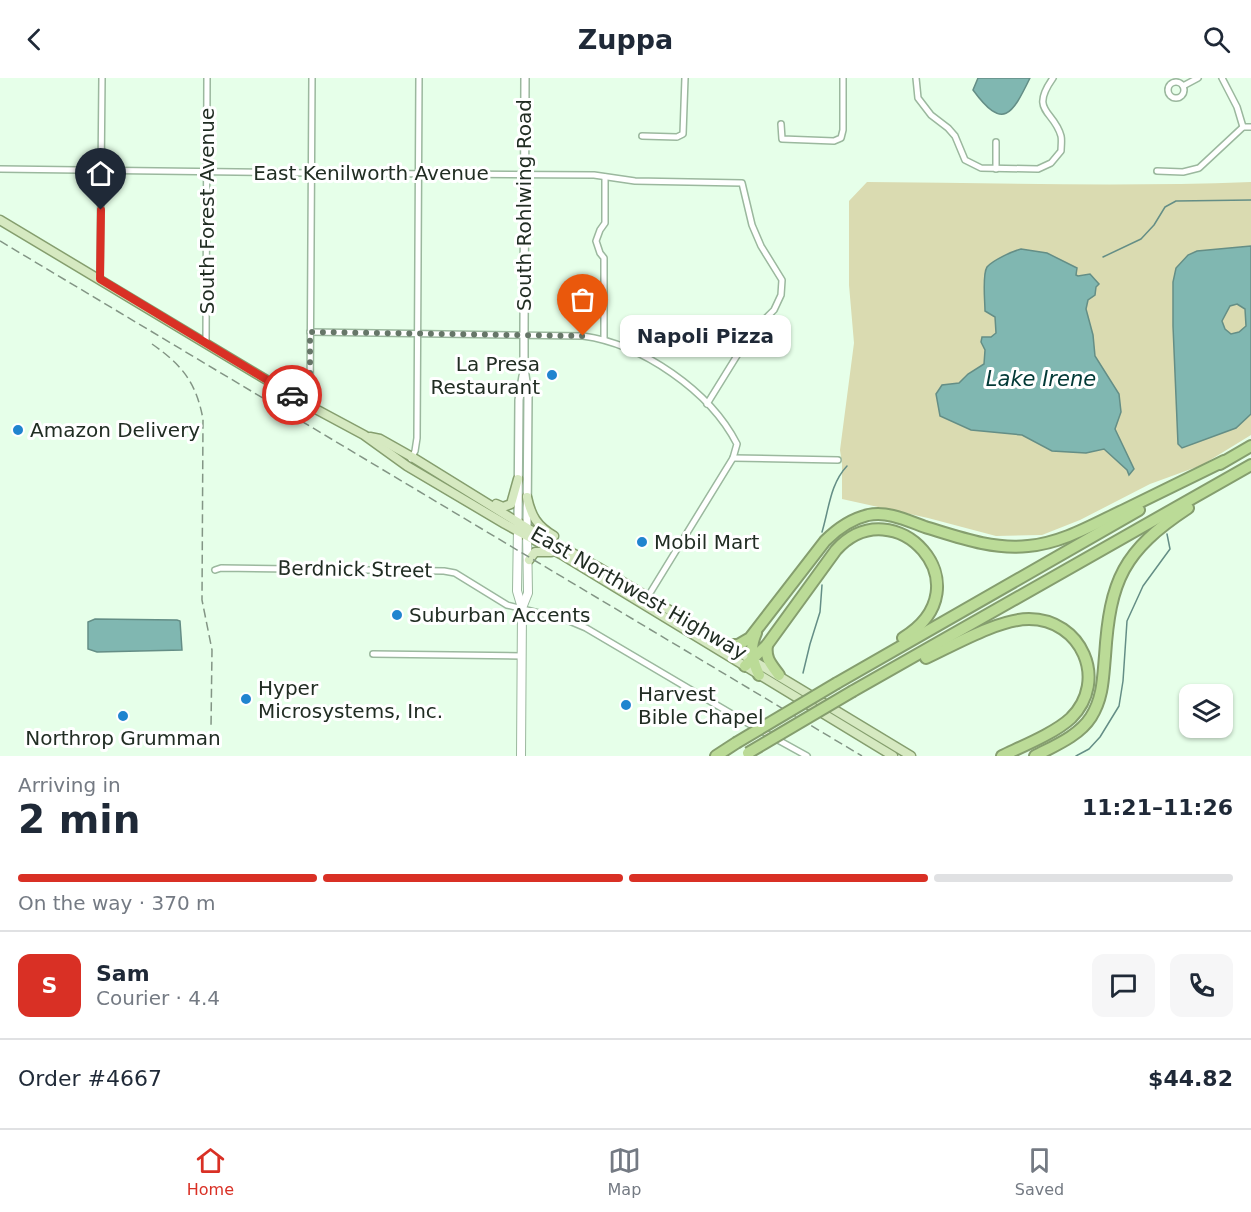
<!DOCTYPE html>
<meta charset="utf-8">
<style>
:root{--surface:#fff;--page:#f6f6f7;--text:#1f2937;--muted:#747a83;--line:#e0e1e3;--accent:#d93025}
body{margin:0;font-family:"DejaVu Sans",sans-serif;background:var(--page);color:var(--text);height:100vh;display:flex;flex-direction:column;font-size:22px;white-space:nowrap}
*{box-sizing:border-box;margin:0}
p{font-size:20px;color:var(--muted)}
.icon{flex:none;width:33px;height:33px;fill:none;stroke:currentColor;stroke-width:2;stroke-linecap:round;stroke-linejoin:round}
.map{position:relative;height:678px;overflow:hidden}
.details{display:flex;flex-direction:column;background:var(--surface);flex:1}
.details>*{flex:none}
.tools{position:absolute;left:1179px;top:606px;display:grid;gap:12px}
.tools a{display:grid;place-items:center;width:54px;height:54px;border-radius:12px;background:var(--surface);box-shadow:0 2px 4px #0004;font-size:30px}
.pin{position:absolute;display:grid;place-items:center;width:51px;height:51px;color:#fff;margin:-62px -26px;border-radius:50% 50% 50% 0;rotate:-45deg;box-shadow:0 0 6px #0007}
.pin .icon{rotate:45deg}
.courier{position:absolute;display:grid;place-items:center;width:60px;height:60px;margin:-30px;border:4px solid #d93025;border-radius:50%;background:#fff;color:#222;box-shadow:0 2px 8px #0007}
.bubble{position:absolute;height:42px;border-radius:12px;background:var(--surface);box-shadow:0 2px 4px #0004;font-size:20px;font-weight:800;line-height:42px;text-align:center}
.head em{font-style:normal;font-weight:800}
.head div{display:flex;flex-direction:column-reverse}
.head{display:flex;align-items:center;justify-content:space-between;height:102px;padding:0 18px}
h1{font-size:39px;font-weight:800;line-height:45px}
.bar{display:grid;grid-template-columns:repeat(4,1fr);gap:9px 6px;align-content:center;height:72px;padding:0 18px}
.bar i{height:8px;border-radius:4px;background:var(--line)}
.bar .on{background:var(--accent)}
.bar p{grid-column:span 4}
.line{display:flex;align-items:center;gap:15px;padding:0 18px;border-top:2px solid var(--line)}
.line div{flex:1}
.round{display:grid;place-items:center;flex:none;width:63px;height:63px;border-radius:12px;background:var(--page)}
header{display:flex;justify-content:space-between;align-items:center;height:78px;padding:0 18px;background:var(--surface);font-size:27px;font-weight:800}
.dock{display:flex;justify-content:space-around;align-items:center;height:84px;border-top:2px solid var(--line);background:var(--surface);font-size:16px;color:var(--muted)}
.dock a{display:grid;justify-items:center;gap:3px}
.dock .on{color:var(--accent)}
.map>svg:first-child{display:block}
.green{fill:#dadbb1}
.water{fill:#80b7b1;stroke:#648e86;stroke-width:1.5;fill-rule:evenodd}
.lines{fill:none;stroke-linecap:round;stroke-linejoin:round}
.stream{stroke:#648e86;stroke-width:1.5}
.minor-casing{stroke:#9bb89e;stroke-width:8}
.tertiary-casing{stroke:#9bb89e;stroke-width:10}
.secondary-casing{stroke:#9bb89e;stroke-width:10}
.primary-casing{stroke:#859e6e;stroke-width:11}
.motorway-casing{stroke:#859e6e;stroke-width:14}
.minor{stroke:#fff;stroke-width:5}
.tertiary{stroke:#fff;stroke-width:7}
.secondary{stroke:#fff;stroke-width:8}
.primary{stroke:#d6e9c1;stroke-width:8}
.motorway{stroke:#bbdb97;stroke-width:10}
.rail{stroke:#839585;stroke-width:1.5;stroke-dasharray:9 4.5;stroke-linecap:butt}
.motorway-bridge-casing{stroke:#859e6e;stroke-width:14;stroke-linecap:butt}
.motorway-bridge{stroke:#bbdb97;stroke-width:10}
.done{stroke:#667668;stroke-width:6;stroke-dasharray:0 10.8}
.route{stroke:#d93025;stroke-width:8}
.poi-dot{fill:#2084cf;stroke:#fff;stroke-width:2}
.labels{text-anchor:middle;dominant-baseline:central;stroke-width:6;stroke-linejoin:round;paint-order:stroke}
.street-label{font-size:20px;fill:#212d23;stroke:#fff}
.poi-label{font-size:20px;fill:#212d23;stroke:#fff;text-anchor:start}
.water-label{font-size:21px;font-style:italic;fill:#023936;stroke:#fff}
</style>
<header><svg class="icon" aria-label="back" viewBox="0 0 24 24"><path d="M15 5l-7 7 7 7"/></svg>Zuppa<svg class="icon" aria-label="search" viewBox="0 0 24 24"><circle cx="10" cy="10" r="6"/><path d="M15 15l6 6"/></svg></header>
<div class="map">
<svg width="1251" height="678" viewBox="0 0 1251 678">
<rect width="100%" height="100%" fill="#e6ffe9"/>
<path class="green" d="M867,104c128,1 256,5 384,0v253l-49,30 -52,19 -70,36 -38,15 -46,1 -68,-18 -86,-19v-35l-2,-14 14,-107 -5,-58v-84z"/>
<g class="water">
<path d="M978,0h52c-18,37 -27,53 -57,12z"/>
<path d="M1251,168v168l-15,14 -54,20 -4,-4 -5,-118v-44l3,-14 12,-13 9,-4zM1237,226l8,5 1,17 -7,6 -8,2 -6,-5 -3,-8 8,-15z"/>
<path d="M1021,171l26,4 30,15 -1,7 2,1 12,-2 9,10 -3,3 -1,8 -7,5 -2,9 7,26 2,21 24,38 2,18 -6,17 19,40 -5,6 -2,-5 -23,-21 -18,4 -34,-2 -30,-16 -51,-5 -31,-14 -4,-22 6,-9 17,-2 9,-9 16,-10 1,-14 -4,-8 1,-5h9l5,-4 -1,-16 -10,-6c0,-10 -3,-36 2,-44 6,-7 26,-16 34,-18z"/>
<path d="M95,541l82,1 3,1 2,29 -85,2 -9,-3v-27z"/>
</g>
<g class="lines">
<g class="stream">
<path d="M1103,179l38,-18 13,-14 11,-18 11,-6 75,-1"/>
<path d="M822,454c7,-23 8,-48 25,-66"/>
<path d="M803,595l7,-29 10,-32 2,-27"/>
<path d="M1076,678l13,-7 11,-12 19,-31 4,-25 4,-60 16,-35 27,-37 -3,-15"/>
</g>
<g class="minor-casing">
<g id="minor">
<path d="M916,0l2,20 13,17 17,13 7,8 10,24 16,8 57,1 13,-6 10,-12c0,-4 1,-11 0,-15 -7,-26 -32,-24 -8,-58"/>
<path d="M1222,0l15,29 6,20"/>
<circle cx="1176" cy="12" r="8"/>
<path d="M1183,8l15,-8"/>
<path d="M781,46l1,15 52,2 7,-3 2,-8v-52"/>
<path d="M642,58l35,1 6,-3 2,-56"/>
<path d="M996,64v27"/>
<path d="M0,91l311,4 283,2 41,6 107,2 10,42 9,21 21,34 -1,15 -7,15 -23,23 -44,71"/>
<path d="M1157,93l26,1 16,-4 44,-41h8"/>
<path d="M100,201l2,-201"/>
<path d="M310,254l273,4c59,8 127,55 154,108l-4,14 -86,140"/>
<path d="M604,261v-81l-4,-5 -4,-12 4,-11 5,-7v-46"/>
<path d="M206,265l1,-265"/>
<path d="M310,328l2,-328"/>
<path d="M733,380l105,2"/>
<path d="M411,381l4,-8 2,-13 2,-360"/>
<path d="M215,492l6,-2 223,3 11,2 52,32 60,15 19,8 156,92 65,36"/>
<path d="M373,576l149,2"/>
</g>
</g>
<g class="tertiary-casing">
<g id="tertiary">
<path d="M525,0l-1,256v34l4,28 -1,132"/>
<path d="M518,444l1,-122 4,-24"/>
</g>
</g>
<g class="secondary-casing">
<g id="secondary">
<path d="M518,449l-1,64 5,17 -1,148"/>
<path d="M522,530l6,-15 -1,-60"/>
</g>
</g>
<g class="primary-casing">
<g id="primary">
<path d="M0,142l310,186 54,29 43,31 98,58 59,32 329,200"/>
<path d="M370,359l10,2 32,18 115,71 71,39 313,189"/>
<path d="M527,419c4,19 10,29 27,39"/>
<path d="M496,426l7,3 8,-3 7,-25"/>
<path d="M529,482l6,-8h16"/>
</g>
</g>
<g class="motorway-casing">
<g id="motorway">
<path d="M1220,386l31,-18"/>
<path d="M756,555c-7,16 -4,27 3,42"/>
<path d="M728,567h10l12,-7 75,-97c12,-12 26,-22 43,-26 20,-4 38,5 57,12 33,10 68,23 103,19 35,-3 66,-22 98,-37 32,-16 65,-32 98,-48"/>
<path d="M767,567c-2,14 4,19 12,30"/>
<path d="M926,580c28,-13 73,-39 103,-39 52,0 80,61 42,99 -16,15 -48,28 -69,38"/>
<path d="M745,588l22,-21 69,-95c58,-64 152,36 67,88"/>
<path d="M837,605l302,-173"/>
<path d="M853,613l398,-226"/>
<path d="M716,678l20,-13"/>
<path d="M1035,678c19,-10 44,-20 56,-39 12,-19 12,-39 14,-61 5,-76 18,-105 83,-148"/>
</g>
</g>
<use href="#minor" class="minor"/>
<use href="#tertiary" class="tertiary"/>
<use href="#secondary" class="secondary"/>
<use href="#primary" class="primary"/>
<use href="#motorway" class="motorway"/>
<g class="rail">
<path d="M0,163l862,515"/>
<path d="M152,266c30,21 44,38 51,75l-1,181 10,50 -1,78"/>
</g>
<g class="motorway-bridge-casing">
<g id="motorway-bridge">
<path d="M736,665l101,-60"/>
<path d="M748,675l105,-62"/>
</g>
</g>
<use href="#motorway-bridge" class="motorway-bridge"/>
</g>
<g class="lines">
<path class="done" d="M292,317l18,11v-74l273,4"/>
<path class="route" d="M101,132l-1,69 192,116"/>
</g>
<g class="poi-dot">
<circle cx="552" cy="297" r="6"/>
<circle cx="18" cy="352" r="6"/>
<circle cx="642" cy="464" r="6"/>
<circle cx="397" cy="537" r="6"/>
<circle cx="246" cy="621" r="6"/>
<circle cx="626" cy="627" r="6"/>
<circle cx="123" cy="638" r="6"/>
</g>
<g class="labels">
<g class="street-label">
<text x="371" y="95">East Kenilworth Avenue</text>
<text transform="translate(524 127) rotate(-90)">South Rohlwing Road</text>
<text transform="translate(207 133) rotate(-90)">South Forest Avenue</text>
<text transform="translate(355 491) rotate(1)">Berdnick Street</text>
<text transform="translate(639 515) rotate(30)">East Northwest Highway</text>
</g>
<g class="poi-label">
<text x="540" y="286" text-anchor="end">La Presa<tspan x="540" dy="23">Restaurant</tspan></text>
<text x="30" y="352">Amazon Delivery</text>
<text x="654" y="464">Mobil Mart</text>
<text x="409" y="537">Suburban Accents</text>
<text x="258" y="610">Hyper<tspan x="258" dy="23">Microsystems, Inc.</tspan></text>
<text x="638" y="616">Harvest<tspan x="638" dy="23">Bible Chapel</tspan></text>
<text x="123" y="660" text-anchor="middle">Northrop Grumman</text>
</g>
<g class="water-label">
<text x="1041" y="301">Lake Irene</text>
</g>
</g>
</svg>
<div class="tools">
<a><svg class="icon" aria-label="layers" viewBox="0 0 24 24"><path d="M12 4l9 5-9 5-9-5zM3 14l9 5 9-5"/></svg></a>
</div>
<div class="pin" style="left:583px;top:258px;background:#ea580c"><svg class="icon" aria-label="bag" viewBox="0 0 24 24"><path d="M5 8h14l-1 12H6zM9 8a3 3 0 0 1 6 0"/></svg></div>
<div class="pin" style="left:101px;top:132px;background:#1f2937"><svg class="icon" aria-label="home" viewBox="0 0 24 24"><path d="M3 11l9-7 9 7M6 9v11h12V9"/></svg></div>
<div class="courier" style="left:292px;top:317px"><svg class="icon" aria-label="car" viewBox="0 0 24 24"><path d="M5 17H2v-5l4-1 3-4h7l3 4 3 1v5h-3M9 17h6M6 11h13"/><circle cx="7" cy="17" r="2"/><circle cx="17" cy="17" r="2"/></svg></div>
<div class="bubble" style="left:620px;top:237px;width:171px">Napoli Pizza</div>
</div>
<section class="details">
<div class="head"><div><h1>2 min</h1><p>Arriving in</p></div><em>11:21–11:26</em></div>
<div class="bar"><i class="on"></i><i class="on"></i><i class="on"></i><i></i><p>On the way · 370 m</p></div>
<div class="line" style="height:108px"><b class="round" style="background:var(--accent);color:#fff">S</b><div><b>Sam</b><p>Courier · 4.4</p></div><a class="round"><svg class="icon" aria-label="chat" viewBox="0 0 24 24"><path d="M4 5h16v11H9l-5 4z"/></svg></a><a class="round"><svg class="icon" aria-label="phone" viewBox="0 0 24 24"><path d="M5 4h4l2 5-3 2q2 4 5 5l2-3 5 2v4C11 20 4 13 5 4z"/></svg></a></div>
<div class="line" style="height:78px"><div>Order #4667</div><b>$44.82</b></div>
</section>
<nav class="dock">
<a class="on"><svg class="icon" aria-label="home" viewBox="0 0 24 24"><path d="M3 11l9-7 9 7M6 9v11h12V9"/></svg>Home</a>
<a><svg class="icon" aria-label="map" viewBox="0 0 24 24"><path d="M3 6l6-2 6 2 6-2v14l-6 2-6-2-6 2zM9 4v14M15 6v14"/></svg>Map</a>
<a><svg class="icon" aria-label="saved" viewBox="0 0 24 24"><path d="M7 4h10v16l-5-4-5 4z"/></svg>Saved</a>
</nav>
